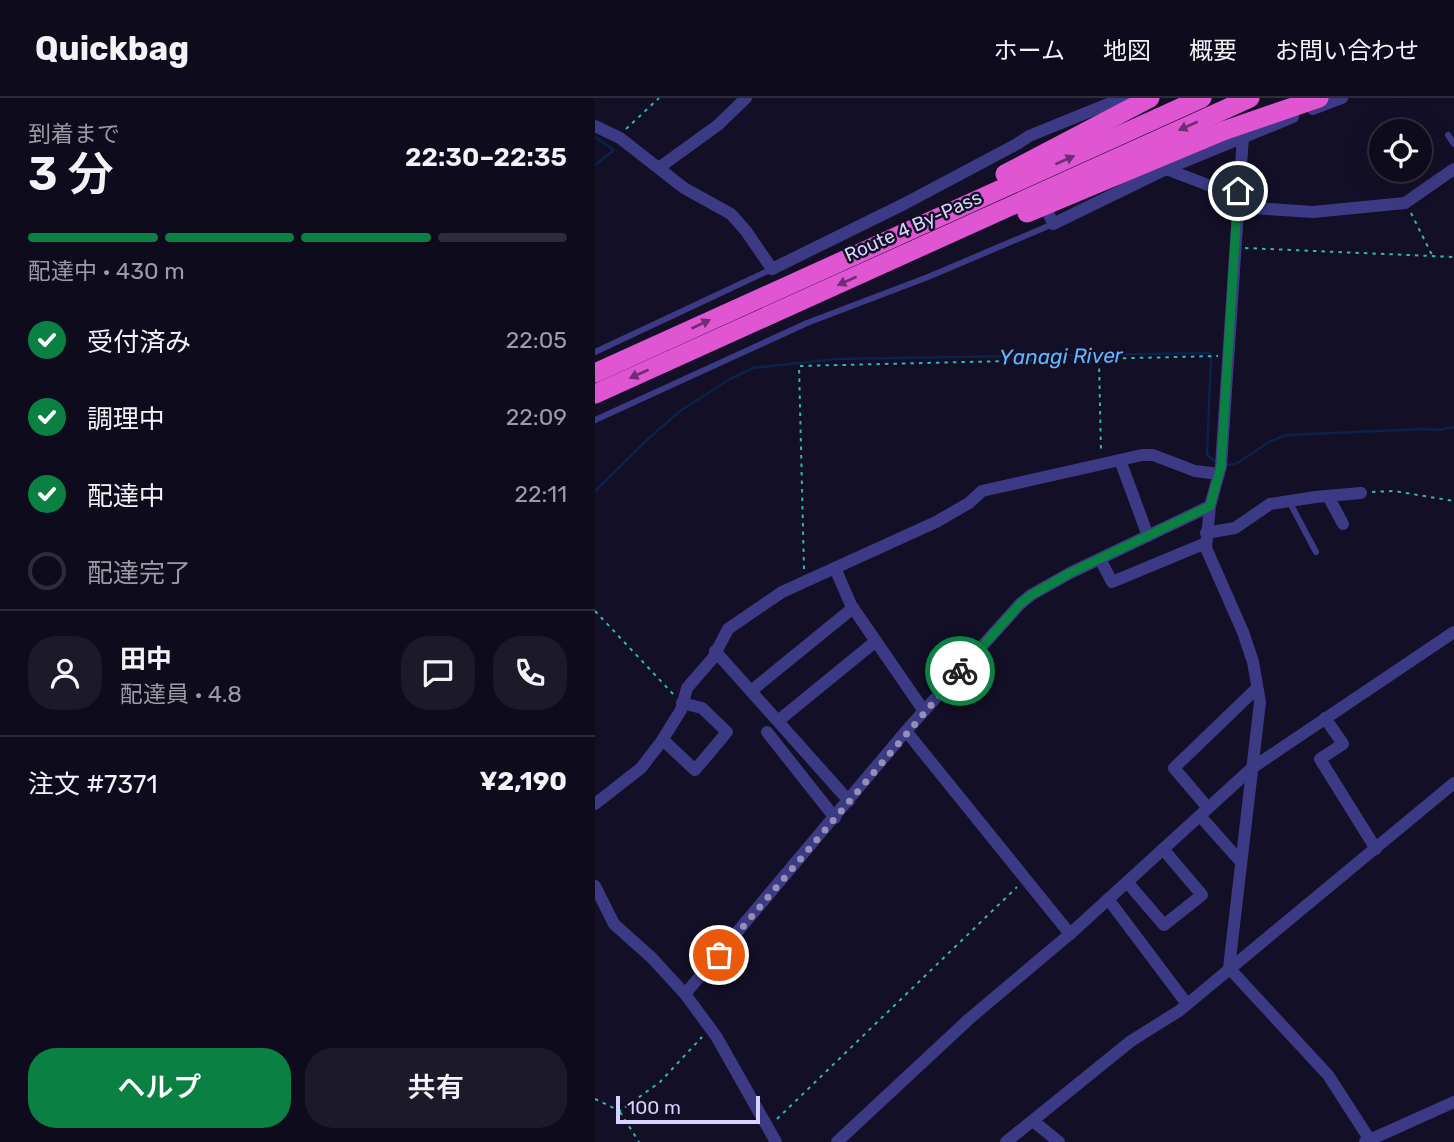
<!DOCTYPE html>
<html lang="ja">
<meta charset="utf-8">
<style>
:root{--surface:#0e0b1c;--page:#1c1929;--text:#f1f3f6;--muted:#9b9ba3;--line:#2e2b3b;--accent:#0b8043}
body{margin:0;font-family:Rubik,"Noto Sans JP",sans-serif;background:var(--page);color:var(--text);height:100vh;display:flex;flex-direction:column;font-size:26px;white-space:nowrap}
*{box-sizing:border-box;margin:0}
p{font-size:23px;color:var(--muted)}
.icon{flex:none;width:38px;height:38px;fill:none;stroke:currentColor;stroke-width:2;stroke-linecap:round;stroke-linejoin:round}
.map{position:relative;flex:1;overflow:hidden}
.side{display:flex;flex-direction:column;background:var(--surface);width:595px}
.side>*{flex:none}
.buttons{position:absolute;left:774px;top:21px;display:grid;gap:14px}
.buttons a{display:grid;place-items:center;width:63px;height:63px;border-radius:50%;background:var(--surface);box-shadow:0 7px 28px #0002,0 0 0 2px var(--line);font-size:35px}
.scale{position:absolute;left:21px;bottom:18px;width:144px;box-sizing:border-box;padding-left:7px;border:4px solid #d9d4ff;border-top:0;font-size:19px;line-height:24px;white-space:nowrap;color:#d9d4ff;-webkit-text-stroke:5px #130f26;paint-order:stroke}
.pin{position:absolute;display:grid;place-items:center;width:60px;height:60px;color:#fff;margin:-30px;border:4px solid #fff;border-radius:50%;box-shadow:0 2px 7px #0007}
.courier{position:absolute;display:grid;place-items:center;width:70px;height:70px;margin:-35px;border:5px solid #0b8043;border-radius:50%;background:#fff;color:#222;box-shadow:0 2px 9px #0007}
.head em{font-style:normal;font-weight:600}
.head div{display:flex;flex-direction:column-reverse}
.head{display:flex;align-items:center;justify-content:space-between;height:119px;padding:0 28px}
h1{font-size:46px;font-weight:600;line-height:52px}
.bar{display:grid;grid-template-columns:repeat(4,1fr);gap:10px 7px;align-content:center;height:84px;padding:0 28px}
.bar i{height:9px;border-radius:5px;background:var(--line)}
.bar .current{background:var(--accent)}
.bar p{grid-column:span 4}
.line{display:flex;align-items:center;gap:18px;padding:0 28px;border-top:2px solid var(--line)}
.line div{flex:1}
.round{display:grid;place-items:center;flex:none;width:74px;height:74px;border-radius:28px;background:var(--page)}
ol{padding:0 28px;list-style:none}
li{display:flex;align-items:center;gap:21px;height:77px}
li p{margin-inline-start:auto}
li .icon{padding:7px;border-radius:50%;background:var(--accent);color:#fff;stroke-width:4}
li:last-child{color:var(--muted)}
li i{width:38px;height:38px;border:4px solid var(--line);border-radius:50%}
.action{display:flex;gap:14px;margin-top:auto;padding:14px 28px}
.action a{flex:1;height:80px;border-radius:28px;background:var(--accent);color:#fff;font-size:28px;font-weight:600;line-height:80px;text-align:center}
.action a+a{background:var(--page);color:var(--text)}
header{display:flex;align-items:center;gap:42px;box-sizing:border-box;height:98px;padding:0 35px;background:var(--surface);border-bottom:2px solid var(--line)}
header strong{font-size:33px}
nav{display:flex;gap:38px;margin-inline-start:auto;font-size:24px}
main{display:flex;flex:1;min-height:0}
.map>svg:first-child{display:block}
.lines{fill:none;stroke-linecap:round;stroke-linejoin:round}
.stream{stroke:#0c2248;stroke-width:2.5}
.path{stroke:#2fb8b0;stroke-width:2;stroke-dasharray:3.5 5;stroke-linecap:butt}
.service{stroke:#3d3a85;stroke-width:6}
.minor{stroke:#3d3a85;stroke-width:12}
.trunk{stroke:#e055d1;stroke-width:19}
.oneway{fill:#6f2e73}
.done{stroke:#948fb3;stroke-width:7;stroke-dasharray:0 12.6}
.route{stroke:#0b8043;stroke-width:9}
.labels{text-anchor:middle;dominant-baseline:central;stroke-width:5;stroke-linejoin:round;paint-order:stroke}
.street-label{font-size:19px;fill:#d9d4ff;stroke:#130f26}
.water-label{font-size:21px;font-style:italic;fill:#62b6ff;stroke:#130f26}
</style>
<header>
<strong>Quickbag</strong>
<nav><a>ホーム</a><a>地図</a><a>概要</a><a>お問い合わせ</a></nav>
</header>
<main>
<section class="side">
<div class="head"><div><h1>3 分</h1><p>到着まで</p></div><em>22:30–22:35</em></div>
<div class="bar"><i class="current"></i><i class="current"></i><i class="current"></i><i></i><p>配達中 · 430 m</p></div>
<ol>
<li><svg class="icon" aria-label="check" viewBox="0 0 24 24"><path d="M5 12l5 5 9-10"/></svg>受付済み<p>22:05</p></li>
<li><svg class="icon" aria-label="check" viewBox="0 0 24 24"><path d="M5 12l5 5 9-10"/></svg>調理中<p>22:09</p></li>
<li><svg class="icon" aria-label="check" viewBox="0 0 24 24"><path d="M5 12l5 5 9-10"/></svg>配達中<p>22:11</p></li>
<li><i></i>配達完了</li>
</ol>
<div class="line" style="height:126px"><a class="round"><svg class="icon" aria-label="person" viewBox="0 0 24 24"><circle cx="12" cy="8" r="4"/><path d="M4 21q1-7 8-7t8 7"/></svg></a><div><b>田中</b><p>配達員 · 4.8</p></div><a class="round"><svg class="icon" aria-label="chat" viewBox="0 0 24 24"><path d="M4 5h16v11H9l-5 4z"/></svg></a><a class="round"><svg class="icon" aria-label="phone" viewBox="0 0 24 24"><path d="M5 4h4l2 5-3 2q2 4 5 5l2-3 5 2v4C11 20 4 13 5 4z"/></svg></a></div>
<div class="line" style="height:91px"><div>注文 #7371</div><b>¥2,190</b></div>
<div class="action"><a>ヘルプ</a><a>共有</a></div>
</section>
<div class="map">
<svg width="859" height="1044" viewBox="0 0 859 1044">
<rect width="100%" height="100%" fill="#130f26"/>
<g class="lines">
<g class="stream">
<path d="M0,39l19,13 -19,15"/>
<path d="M630,367l11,-1 33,-22 17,-7 138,-6 13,1 17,-3"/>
<path d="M0,393l53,-52 32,-28 50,-32 23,-11 83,-9 374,-6 1,3 -4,99 9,7"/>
</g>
<g class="path">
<path d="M31,31l33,-31"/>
<path d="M816,115l21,42"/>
<path d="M650,150l209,9"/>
<path d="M504,262l2,93"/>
<path d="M777,394l22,-1 60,10"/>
<path d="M209,471l-5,-203 419,-10"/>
<path d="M0,513l79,84"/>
<path d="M0,1001l25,12 40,-29 42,-45"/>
<path d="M25,1014l19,30"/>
<path d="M182,1021l240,-232"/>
</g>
<g class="service">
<path d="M853,37l6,9"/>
<path d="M0,254l177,-83"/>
<path d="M0,322l212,-97 121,-46 125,-53"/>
<path d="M694,403l27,51"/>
</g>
<g class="minor">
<path d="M718,11l29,-11"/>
<path d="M0,28l25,12 64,50 47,26 15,17 26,38 132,-65 113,-60 12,-8 94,-38"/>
<path d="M648,38l-22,330 -11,40 -4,42 37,84 10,30 7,40 -31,266 99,107 42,65"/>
<path d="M65,69l58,-42 28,-27"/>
<path d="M571,71l63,24 9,-2"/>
<path d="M643,109l75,5 92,-9 49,-34"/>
<path d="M452,112l6,14 113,-55 127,-52"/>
<path d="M525,362l28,76"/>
<path d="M733,398l15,28"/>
<path d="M611,435l29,-5 35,-24 45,-7 46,-4"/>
<path d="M505,461l12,23 94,-39"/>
<path d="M240,470l16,37 73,106"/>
<path d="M120,553l134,150"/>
<path d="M156,593l102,-83"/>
<path d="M730,620l18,26 -23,15 56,90"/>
<path d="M183,623l98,-80"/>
<path d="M311,633l164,203"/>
<path d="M172,634l68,86"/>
<path d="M68,642l32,30 32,-38 -25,-24 -20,-5"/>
<path d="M0,706l46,-36 20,-26 20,-32 6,-22 26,-30 15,-29 54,-37 154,-70 33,-19 13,-12 160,-36h11l42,16 24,3"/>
<path d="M613,710l-34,-40 83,-80"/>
<path d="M605,718l41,46"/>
<path d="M532,784l37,43 38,-30 -39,-46"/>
<path d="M0,788l19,38 38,34 33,36 31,42 60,106"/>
<path d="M513,801l79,105"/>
<path d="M90,896l221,-263 114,-127 11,-9 39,-22 140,-67"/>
<path d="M438,1023l26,21"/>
<path d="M242,1044l132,-123 101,-85 182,-166 202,-136"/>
<path d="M411,1044l125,-101 48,-30 275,-228"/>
<path d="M770,1044l89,-40"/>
</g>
<g class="trunk">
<path d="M410,76l145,-76"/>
<path d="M432,115l196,-82 96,-33"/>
<path d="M0,275l607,-275"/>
<path d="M0,296l655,-296"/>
</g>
</g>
<defs><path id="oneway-solid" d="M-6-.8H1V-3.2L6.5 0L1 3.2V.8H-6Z" transform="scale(1.75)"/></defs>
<g class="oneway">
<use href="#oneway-solid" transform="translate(593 28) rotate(156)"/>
<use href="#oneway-solid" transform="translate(470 62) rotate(-24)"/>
<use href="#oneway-solid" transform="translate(252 183) rotate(156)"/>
<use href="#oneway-solid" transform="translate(106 226) rotate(-25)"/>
<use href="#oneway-solid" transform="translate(44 276) rotate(156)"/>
</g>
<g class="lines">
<path class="done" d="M124,857l241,-284"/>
<path class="route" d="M365,573l60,-67 11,-9 39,-22 140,-67 11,-40 17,-275"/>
</g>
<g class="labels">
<g class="street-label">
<text transform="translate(318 128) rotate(-24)">Route 4 By-Pass</text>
</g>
<g class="water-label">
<text transform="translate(466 258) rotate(-1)">Yanagi River</text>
</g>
</g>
</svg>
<div class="buttons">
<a><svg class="icon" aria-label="locate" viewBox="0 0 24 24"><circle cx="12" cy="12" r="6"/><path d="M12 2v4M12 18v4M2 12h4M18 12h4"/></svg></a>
</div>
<div class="scale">100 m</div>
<div class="pin" style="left:124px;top:857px;background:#ea580c"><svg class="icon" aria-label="bag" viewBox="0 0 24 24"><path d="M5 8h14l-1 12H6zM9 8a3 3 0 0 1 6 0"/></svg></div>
<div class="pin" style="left:643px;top:93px;background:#1f2937"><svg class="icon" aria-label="home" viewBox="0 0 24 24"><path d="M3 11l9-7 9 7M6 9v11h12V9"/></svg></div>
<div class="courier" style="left:365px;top:573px"><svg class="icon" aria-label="bike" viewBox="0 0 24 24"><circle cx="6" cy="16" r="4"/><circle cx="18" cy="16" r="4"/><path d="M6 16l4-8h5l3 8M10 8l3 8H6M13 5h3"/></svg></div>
</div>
</main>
